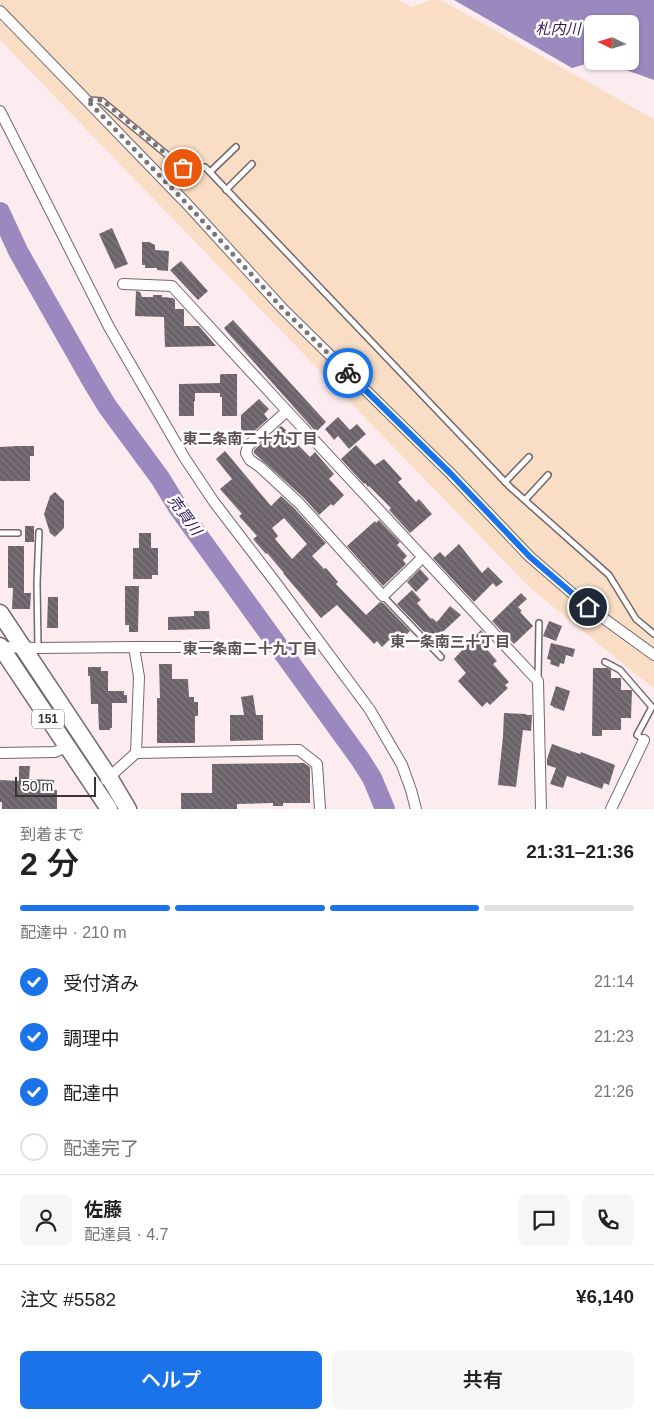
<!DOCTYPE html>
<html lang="ja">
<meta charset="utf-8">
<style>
:root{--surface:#fff;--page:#f6f6f6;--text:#222;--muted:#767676;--line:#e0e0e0;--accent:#1a73e8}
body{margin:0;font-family:Helvetica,"Noto Sans JP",sans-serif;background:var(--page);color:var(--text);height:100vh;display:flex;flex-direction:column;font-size:19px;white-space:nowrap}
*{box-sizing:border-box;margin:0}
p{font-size:16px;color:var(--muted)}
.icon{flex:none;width:28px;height:28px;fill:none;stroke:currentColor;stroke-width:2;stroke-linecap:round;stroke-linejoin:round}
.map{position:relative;height:809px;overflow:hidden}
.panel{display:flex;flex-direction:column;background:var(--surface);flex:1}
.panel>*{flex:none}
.needle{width:32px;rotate:275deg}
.buttons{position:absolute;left:584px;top:15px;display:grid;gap:10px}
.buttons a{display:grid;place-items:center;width:55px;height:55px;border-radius:8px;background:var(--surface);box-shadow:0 1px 4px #0004;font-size:25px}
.scale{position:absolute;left:15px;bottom:12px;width:81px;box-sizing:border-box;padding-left:5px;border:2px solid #393334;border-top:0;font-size:14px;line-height:18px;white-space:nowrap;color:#393334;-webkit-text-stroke:4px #fefefe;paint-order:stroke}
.pin{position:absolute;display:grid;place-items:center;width:42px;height:42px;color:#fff;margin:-21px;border:2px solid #fff;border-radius:50%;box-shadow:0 1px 5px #0007}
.courier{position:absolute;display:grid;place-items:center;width:50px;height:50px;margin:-25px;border:4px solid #1a73e8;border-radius:50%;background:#fff;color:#222;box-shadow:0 1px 6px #0007}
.summary em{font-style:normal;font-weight:600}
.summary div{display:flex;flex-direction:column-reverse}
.summary{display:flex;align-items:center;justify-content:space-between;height:85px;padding:0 20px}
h1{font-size:32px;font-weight:600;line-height:38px}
.bar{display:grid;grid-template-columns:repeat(4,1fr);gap:8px 5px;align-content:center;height:60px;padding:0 20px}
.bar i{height:6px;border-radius:4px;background:var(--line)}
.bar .on{background:var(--accent)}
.bar p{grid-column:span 4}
.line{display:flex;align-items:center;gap:12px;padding:0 20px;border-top:1px solid var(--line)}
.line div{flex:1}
.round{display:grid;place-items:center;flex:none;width:52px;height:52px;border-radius:8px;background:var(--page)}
ol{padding:0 20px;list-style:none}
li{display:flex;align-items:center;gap:15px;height:55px}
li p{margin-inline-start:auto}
li .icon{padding:5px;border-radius:50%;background:var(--accent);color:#fff;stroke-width:4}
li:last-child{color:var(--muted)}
li i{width:28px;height:28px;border:2px solid var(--line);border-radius:50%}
.cta{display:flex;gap:10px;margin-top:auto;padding:10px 20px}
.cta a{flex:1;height:58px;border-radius:8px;background:var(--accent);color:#fff;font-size:20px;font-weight:600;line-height:58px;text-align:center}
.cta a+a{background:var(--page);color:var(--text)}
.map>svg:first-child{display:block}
.green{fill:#faddc5}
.water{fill:#9b88be;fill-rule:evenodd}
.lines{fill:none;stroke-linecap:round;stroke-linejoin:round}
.river{stroke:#9b88be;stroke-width:20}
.building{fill:url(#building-back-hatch);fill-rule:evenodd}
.service-casing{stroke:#74676a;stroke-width:8}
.minor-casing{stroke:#74676a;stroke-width:12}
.primary-casing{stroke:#74676a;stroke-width:19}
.service{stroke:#fff;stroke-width:5}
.minor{stroke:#fff;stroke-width:10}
.primary{stroke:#fff;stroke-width:16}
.done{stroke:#7d7476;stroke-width:5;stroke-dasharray:0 9}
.route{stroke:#1a73e8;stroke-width:6}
.labels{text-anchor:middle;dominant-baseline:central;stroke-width:5;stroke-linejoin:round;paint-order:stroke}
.shield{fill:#fefefe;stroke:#747071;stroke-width:1}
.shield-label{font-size:12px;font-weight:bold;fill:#393334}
.water-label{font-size:15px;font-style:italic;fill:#341557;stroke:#fefefe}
.neighbourhood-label{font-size:15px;font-weight:bold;fill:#5e5154;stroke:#fefefe}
</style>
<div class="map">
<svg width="654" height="809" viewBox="0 0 654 809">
<defs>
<pattern id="building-back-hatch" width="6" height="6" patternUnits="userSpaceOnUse" patternTransform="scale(1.25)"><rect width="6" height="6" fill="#6b626a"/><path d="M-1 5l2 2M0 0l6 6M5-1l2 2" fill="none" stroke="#817a80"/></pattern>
</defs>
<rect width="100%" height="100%" fill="#fcecf0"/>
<path class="green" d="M0,0h399l12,7 20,-7h10l213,119v569l-16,-12 -109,-89 -529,-547z"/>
<path class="water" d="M454,0h200v80l-28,-10 -33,-8 -21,6zM592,24h38v37h-38z"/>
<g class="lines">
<path class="river" d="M0,212l18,39 75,132 14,23 53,72 19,31 181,250 12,19 13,31"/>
</g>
<g class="building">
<path d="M112,228l16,36 -13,5 -16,-35z"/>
<path d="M142,242h7l6,3v5l14,1 -1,20 -11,-1v-2h-12v-3h-3z"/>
<path d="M181,261l27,30 -10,9 -28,-30z"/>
<path d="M136,291l4,1 2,5h11v-2h9v2l11,1 2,2v9h9v17h15l17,20 -51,1 -1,-30 -29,-1z"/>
<path d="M233,320l93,102 -10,10 -88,-99 -4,-5z"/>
<path d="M222,374h15v42h-15v-19h-2v-4h-25v8h-1v15h-15v-32l41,-1v-8z"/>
<path d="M259,399l10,10 -5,5 4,5 -17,15 -7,1v-3h-3v-17z"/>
<path d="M338,417l12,13 7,-6 9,10 -17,15 -11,-13 -4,4 -9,-11z"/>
<path d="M281,426l5,4 -1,2 25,25 5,-5 19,22 -5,5 15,16 -11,11 -2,-2 -12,11 -15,-17 -50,-45v-3z"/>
<path d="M356,445l19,20 9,-6 18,20 -4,3 18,20 3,-3 13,15 -22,19 -21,-23 2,-2 -22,-22 -1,1 -3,-4 -1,1 -23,-25z"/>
<path d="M17,446h17v10h-4v25h-30v-34z"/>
<path d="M225,451l46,55 10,-10 13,12 32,35 -14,13 12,13 2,-1 12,14 -2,2 30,31 14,-13 3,1 27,28 -15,15 -6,-6 -7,7 -5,-6 -3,3 -37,-39 -16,13 -38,-45h1l-17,-20 -1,1 -13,-15 4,-3 -18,-20 3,-2 -22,-25 12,-10 -16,-20zM284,518l23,26 -15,15 -17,-20 3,-3 -6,-8z"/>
<path d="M55,492l9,9v27l-9,9 -5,-4 -6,-19 6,-18z"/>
<path d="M379,520l21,22 -3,3 10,11 -4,4 3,4 -23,22 -36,-40 28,-25 1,2z"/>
<rect x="25" y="526" width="9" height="16"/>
<path d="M139,533h12v15h7v27h-6v4h-19v-31h6z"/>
<path d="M459,544l23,29 6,-6 15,15 -7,5 -3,-4 -19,19 -41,-44 7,-6 5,5z"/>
<path d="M8,546h16v47h7l-1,16h-18l1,-21h-5z"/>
<path d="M420,569l9,10 -13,13 -9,-10z"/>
<path d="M125,586h14l-1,46h-9v-7h-4z"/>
<path d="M412,590l9,10 -4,3 14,16 1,-1 5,4 13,-16 11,9 -28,26 -36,-37z"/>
<path d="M521,593l6,6 -9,8 4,4 -2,1 13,14 -19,18 -22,-23z"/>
<path d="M48,597h10v31h-11z"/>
<path d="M194,611h15l1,18 -42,1v-13l26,-1z"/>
<path d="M549,621l13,5 -6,15 -13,-5z"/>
<path d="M481,630l6,7 -2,2 3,3 -4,4 13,15 -4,3 16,18 -4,3 3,3 -18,17 -3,-3 -5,5 -24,-26 8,-8 -12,-14z"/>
<path d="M551,643l24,6 -2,8 -7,-2 -2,9 -4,-1 -1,4 -9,-3 1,-4 -4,-1z"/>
<path d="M159,664h13v15h16l1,18h5v5h4v14h-3v27h-38v-45h3z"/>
<path d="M88,667h13v4h7v20h16v4h3v8h-15v25h-2v2h-11l-1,-26h-7l-1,-28h-2z"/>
<path d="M593,668h15l3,2v8h10v12h11l-1,28h-10v12h-19v6h-10z"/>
<path d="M556,686l14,5 -6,20 -11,-4v-1l-3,-1z"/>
<path d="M253,695l3,20h7v25l-33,1v-26h14l-3,-18z"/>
<path d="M504,713l22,1v1h6l-1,16 -8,-1 -7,57 -18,-2 5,-49z"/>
<path d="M552,744l28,10 1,-2 34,13 -6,20 -5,-2 -2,6 -35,-13 -4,12 -13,-4 6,-16 -9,-3v-6z"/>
<path d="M304,763l6,4v36h-27v3h-10v-3l-36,1v5h-56v-16h31v-29z"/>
<path d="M19,766h11l-1,13 25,1v10h3v19h-55v-7h-2v-22l19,1z"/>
</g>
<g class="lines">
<g class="service-casing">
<g id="service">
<path d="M89,100l13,1 81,67 10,4 12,-5 305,320 99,88 27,44 18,15"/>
<path d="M210,172l26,-25"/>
<path d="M226,190l26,-26"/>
<path d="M505,482l24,-25"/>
<path d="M525,500l23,-25"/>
<path d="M0,533h18"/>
<path d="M383,596l58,61"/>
<path d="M38,648l-1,-65 2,-51"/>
<path d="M605,662l15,8 32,37 -15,28 7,5"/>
<path d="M538,678l1,-55"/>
</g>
</g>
<g class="minor-casing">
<g id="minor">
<path d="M0,11l187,193 96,105 168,165 79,83 58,50 66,48"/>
<path d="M0,111l109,216 75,130 30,45 62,81 94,127 32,55 9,25 5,19"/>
<path d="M123,284l49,2 115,125 251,270 3,128"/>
<path d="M287,411l-39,35 -2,7 4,7 10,7 39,36 84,93 40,-39"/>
<path d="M1,647l37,1 96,-1 5,30 -3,76 -30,27"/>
<path d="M134,647h90"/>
<path d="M0,753l55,-1 11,-5"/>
<path d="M136,753l163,-3 18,14 3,45"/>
<path d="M611,809l33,-69"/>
</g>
</g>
<g class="primary-casing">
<g id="primary">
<path d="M0,613l109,164 19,32"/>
<path d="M0,646l109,163"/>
</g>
</g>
<use href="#service" class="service"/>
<use href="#minor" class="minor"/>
<use href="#primary" class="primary"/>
</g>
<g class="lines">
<path class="done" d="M183,168l-81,-68h-15l100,104 96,105 65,64"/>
<path class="route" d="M348,373l103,101 79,83 58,50"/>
</g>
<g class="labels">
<rect class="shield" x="32" y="709.5" width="32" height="19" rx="4"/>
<g class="shield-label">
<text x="48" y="719">151</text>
</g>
<g class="water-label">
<text x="558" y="28">札内川</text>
<text transform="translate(185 515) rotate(54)">売買川</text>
</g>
<g class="neighbourhood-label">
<text x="250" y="438">東二条南二十九丁目</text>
<text x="450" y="641">東一条南三十丁目</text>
<text x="250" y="648">東一条南二十九丁目</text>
</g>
</g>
</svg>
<div class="buttons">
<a><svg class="needle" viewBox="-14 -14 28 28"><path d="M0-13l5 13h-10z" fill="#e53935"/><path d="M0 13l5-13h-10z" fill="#767676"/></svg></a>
</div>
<div class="scale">50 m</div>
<div class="pin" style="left:183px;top:168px;background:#ea580c"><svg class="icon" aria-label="bag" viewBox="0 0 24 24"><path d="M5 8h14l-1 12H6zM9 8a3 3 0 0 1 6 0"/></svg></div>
<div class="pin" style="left:588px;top:607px;background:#1f2937"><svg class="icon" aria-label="home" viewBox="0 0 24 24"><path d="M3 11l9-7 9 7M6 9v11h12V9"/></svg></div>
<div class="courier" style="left:348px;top:373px"><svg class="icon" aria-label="bike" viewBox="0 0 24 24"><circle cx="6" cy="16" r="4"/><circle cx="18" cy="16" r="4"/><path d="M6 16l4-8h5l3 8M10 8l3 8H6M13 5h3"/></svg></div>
</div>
<section class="panel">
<div class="summary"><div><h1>2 分</h1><p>到着まで</p></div><em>21:31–21:36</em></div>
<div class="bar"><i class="on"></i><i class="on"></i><i class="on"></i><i></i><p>配達中 · 210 m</p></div>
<ol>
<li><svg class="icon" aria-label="check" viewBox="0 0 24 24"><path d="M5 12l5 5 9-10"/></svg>受付済み<p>21:14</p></li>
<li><svg class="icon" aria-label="check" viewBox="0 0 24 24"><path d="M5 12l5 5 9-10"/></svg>調理中<p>21:23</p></li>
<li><svg class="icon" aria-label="check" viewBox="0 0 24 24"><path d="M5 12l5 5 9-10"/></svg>配達中<p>21:26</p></li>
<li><i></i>配達完了</li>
</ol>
<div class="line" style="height:90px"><a class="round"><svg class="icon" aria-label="person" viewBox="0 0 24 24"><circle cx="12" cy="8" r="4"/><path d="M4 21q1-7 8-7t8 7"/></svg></a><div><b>佐藤</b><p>配達員 · 4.7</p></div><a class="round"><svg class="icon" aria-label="chat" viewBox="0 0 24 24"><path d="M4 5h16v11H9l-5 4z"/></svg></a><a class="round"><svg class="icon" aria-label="phone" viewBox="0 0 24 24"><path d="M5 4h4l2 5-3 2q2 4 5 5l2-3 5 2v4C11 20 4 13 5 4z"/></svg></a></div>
<div class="line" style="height:65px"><div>注文 #5582</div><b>¥6,140</b></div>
<div class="cta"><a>ヘルプ</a><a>共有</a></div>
</section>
